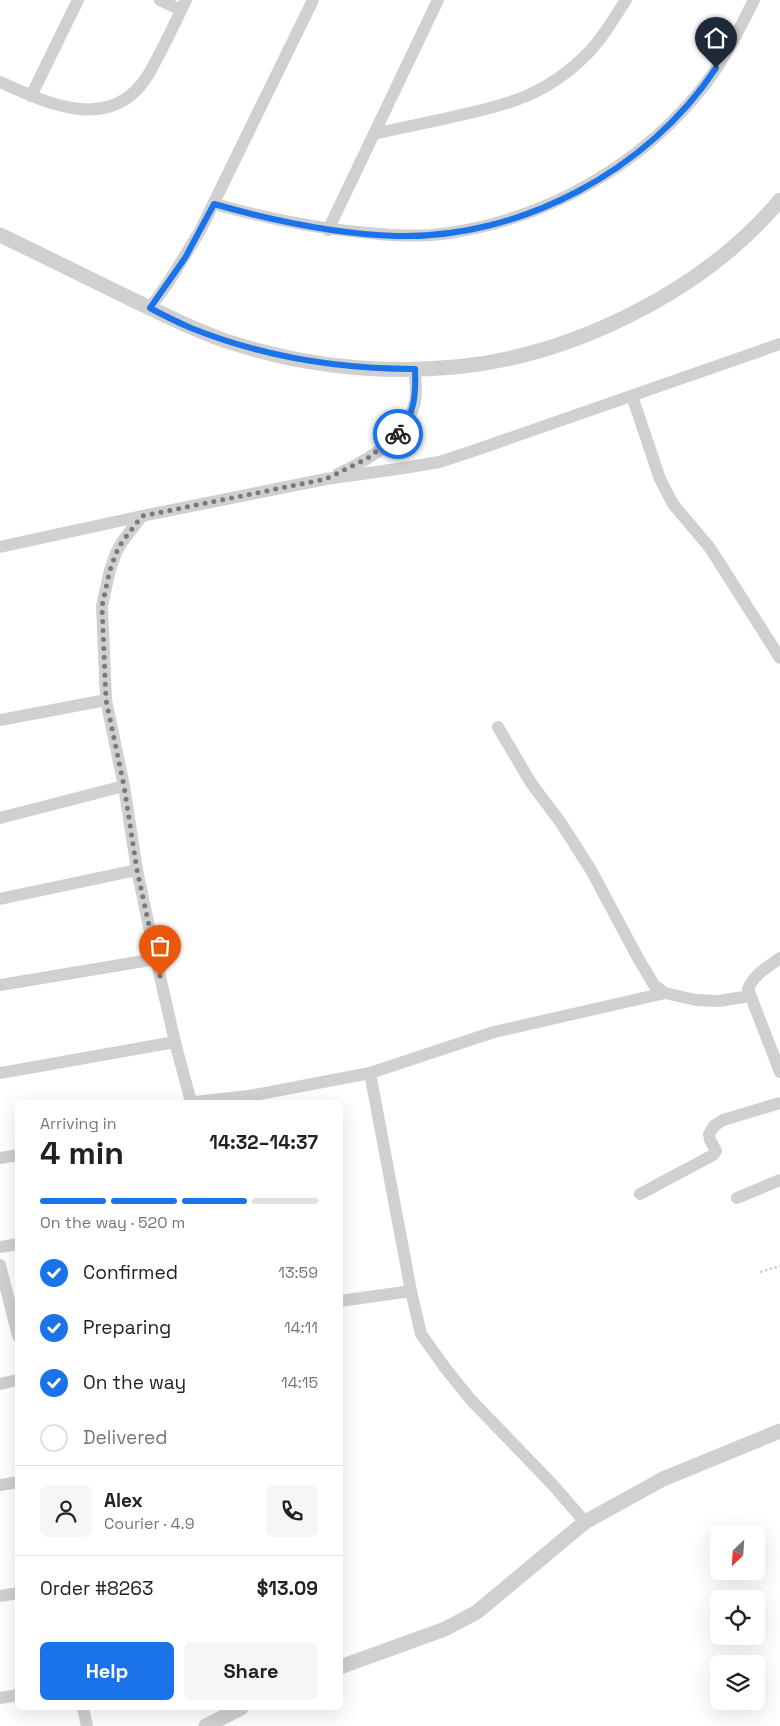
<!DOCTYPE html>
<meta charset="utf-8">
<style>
:root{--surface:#fff;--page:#f6f6f6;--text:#222;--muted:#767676;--line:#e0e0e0;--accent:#1a73e8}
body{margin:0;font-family:"Space Grotesk",sans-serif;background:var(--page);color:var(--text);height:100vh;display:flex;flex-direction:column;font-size:19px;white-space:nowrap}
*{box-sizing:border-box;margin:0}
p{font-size:16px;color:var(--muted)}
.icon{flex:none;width:28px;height:28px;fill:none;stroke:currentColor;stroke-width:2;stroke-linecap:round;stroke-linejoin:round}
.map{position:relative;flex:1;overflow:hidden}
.details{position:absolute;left:15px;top:1100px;width:328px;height:610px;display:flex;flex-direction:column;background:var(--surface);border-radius:8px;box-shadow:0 5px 20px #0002}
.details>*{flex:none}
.needle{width:32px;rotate:205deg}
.buttons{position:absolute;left:710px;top:1525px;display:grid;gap:10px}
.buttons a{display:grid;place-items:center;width:55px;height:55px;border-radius:8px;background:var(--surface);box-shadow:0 5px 20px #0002;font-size:25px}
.pin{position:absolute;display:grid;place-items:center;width:42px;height:42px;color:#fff;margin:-51px -21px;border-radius:50% 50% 50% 0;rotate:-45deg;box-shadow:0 0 5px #0007}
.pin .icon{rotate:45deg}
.courier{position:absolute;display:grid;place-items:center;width:50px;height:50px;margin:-25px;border:4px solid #1a73e8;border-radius:50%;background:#fff;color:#222;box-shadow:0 1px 6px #0007}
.summary em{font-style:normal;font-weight:800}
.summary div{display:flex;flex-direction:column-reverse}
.summary{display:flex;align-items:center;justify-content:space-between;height:85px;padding:0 25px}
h1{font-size:32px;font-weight:800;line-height:38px}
.bar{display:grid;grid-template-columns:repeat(4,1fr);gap:8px 5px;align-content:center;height:60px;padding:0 25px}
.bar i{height:6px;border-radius:4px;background:var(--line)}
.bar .selected{background:var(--accent)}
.bar p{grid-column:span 4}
.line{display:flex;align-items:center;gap:12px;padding:0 25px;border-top:1px solid var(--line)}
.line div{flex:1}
.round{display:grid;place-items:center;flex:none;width:52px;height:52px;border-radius:8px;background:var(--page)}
ol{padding:0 25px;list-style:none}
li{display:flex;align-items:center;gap:15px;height:55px}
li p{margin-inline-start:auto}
li .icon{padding:5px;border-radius:50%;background:var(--accent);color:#fff;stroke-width:4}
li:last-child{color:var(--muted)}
li i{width:28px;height:28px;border:2px solid var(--line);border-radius:50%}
.cta{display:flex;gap:10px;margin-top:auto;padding:10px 25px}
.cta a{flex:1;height:58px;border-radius:8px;background:var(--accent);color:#fff;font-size:20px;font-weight:800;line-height:58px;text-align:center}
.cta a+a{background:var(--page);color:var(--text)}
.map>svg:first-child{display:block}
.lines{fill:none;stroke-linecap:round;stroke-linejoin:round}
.path{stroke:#cdcdcd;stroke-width:2.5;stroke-dasharray:2.5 2.5;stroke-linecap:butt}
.minor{stroke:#d0d0d0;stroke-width:12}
.tertiary{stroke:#d0d0d0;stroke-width:15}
.done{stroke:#7a7a7a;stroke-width:5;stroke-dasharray:0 9}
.route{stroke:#1a73e8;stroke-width:6}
</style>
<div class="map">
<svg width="780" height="1726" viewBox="0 0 780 1726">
<rect width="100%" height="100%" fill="#fff"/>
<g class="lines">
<path class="path" d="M760,1272l20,-6"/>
<g class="minor">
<path d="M160,0l21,10"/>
<path d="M0,82c48,22 112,52 148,-7 14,-24 26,-50 38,-75"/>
<path d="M31,96l47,-96"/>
<path d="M374,134c26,-6 52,-11 78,-17 56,-12 95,-22 136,-64 15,-15 26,-35 38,-53"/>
<path d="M214,204c52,14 103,25 156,29 26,3 53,4 79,0 101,-15 196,-70 258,-151 19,-26 33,-54 47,-82"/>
<path d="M328,230l110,-230"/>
<path d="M150,308l18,-25 32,-52 113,-231"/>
<path d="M632,396l28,83 13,25 37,44 70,110"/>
<path d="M338,474c32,-15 69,-36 77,-73 2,-11 0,-21 0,-32"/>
<path d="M142,516l-20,26 -6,11 -6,17 -8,36 4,94 18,86 13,84 19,89 19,83 16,60"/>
<path d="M0,547l142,-31 184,-37 78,-11 35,-6 31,-10 310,-108"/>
<path d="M0,720l106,-20"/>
<path d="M498,727l33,56 30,40 30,47 47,88 16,27 11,8 31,7 23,1 31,-5"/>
<path d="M0,818l124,-32"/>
<path d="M0,899l137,-29"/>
<path d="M780,958c-12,9 -27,17 -32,31l32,83"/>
<path d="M0,985l156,-26"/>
<path d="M0,1073l175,-31"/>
<path d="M370,1073l124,-41 171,-39"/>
<path d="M194,1102l55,-6 121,-23 41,218"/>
<path d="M0,1158l18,-3"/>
<path d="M640,1194l73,-39 3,-4 -6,-11 -1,-6 5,-8 9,-6 57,-17"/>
<path d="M737,1198l43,-18"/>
<path d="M0,1247l18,-3"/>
<path d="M0,1265l18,71"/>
<path d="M340,1301l71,-10 10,43 25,35 25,31 81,84 33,38"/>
<path d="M0,1384l18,-4"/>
<path d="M0,1485l18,-3"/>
<path d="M0,1596l18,-3"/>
<path d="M0,1698l18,-3"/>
<path d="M83,1708l4,18"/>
</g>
<g class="tertiary">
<path d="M0,235c44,21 88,43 131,64 32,15 62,31 95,42 73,24 152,33 229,26 117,-11 249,-76 325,-167"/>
<path d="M340,1667l105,-38 32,-17 108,-90 78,-43 117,-48"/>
<path d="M206,1726l35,-18"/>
</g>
</g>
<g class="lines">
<path class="done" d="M160,976l-23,-106 -13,-84 -18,-86 -4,-94 8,-36 6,-17 6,-11 20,-26 184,-37 42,-21 30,-24"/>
<path class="route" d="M398,434c17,-19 18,-41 17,-65 -77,0 -152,-12 -224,-41 -14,-6 -28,-13 -41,-20l35,-50 29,-54c60,17 121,30 183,32 123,3 251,-65 319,-168"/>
</g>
</svg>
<div class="buttons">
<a><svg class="needle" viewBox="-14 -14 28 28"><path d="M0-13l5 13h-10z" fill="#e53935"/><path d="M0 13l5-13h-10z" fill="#767676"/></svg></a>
<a><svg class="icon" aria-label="locate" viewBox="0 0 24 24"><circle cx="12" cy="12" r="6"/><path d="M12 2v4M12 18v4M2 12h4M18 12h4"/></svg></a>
<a><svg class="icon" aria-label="layers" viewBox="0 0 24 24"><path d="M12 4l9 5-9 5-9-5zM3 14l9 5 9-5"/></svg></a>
</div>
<div class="pin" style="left:160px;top:976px;background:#ea580c"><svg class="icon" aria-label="bag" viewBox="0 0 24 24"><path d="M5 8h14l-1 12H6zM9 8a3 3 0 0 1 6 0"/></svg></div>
<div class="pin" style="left:716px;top:68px;background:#1f2937"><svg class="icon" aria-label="home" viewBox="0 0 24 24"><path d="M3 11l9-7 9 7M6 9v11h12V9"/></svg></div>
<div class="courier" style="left:398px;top:434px"><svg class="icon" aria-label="bike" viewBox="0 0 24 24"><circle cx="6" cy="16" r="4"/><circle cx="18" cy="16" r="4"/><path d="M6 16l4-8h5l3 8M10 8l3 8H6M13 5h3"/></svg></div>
<section class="details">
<div class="summary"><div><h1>4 min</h1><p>Arriving in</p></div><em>14:32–14:37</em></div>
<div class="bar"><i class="selected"></i><i class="selected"></i><i class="selected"></i><i></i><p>On the way · 520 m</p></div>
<ol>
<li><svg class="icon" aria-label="check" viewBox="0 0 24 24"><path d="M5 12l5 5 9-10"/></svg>Confirmed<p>13:59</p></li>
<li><svg class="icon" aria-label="check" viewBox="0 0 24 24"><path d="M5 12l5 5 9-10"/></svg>Preparing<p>14:11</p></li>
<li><svg class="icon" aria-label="check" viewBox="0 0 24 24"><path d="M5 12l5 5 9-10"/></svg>On the way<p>14:15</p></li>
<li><i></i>Delivered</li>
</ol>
<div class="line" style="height:90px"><a class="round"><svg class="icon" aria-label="person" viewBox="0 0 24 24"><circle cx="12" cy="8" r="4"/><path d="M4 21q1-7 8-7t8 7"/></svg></a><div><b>Alex</b><p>Courier · 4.9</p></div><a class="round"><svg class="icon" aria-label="phone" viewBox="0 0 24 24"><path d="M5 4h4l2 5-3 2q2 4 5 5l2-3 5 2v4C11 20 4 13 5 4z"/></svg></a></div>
<div class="line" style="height:65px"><div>Order #8263</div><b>$13.09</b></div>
<div class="cta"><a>Help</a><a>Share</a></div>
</section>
</div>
